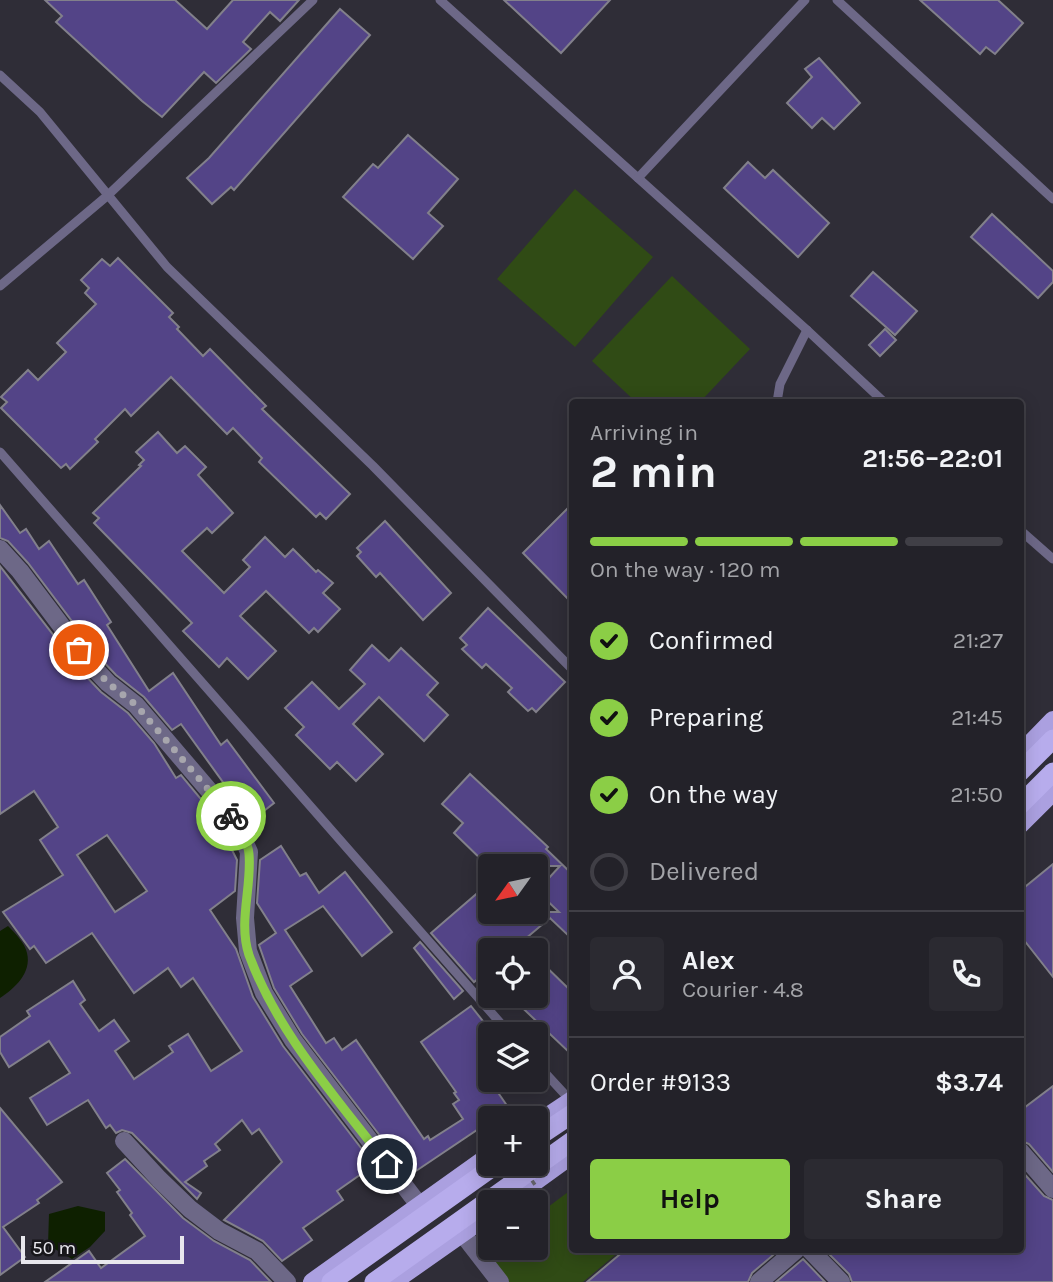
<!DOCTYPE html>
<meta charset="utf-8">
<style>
:root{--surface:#232229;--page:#2b2a31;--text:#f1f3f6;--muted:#a3a4a8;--line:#403f46;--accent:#8bce46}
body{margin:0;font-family:Karla,sans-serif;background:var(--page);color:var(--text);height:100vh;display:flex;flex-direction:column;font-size:26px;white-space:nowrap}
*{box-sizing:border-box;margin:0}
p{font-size:23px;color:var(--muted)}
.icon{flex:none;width:38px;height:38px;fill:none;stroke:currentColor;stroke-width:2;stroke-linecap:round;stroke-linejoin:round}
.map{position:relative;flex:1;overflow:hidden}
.drawer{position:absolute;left:569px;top:399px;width:455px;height:854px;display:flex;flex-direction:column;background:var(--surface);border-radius:7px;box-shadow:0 4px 18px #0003,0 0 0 2px var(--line)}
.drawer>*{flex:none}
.needle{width:46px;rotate:237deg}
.controls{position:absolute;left:478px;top:854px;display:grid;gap:14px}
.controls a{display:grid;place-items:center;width:70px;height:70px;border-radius:7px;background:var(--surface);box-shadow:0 4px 18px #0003,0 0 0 2px var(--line);font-size:35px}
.scale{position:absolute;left:21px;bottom:18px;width:163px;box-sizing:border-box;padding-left:7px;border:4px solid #e8e7ed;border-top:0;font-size:19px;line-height:24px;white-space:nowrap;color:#e8e7ed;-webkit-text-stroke:5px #17161a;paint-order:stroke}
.pin{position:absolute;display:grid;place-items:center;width:60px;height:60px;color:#fff;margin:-30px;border:4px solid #fff;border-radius:50%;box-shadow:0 2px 7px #0007}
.courier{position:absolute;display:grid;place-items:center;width:70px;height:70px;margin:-35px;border:5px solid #8bce46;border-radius:50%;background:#fff;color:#222;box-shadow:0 2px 9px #0007}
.overview em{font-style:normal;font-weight:700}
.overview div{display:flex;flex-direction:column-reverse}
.overview{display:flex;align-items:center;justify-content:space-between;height:119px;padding:0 21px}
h1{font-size:46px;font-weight:700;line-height:52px}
.bar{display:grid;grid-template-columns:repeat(4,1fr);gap:10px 7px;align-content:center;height:84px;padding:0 21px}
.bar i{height:9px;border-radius:5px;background:var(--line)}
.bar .active{background:var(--accent)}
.bar p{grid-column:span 4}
.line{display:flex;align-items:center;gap:18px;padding:0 21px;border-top:2px solid var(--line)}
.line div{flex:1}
.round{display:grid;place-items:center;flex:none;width:74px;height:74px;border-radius:7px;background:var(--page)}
ol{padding:0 21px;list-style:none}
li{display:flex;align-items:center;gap:21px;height:77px}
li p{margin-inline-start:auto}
li .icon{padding:7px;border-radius:50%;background:var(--accent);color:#111;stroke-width:4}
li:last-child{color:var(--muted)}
li i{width:38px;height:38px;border:4px solid var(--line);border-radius:50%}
.primary-button{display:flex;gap:14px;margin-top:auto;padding:14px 21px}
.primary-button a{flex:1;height:80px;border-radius:7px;background:var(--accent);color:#111;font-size:28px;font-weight:700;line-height:80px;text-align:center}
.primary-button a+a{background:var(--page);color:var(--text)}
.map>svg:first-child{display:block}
.green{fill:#304b15}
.water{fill:#0e2000}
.building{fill:#534487;stroke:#82808b;stroke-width:2;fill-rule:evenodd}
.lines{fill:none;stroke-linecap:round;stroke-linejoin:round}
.path{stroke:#696870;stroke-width:3.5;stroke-dasharray:5 5;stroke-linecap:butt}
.service{stroke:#6d6887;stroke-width:9}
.minor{stroke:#6d6887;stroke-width:18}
.primary{stroke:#aba0e0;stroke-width:18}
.trunk{stroke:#b7acec;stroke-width:19}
.path-bridge{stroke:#696870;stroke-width:3.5;stroke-dasharray:5 5;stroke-linecap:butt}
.done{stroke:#a7a6ad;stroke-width:7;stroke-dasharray:0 12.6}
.route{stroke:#8bce46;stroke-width:9}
</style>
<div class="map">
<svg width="1053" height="1282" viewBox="0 0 1053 1282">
<rect width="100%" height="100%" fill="#2f2d37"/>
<g class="green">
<path d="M575,189l78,68 -78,90 -78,-68z"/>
<path d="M672,276l78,73 -50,53h-64l-44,-41z"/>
<path d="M572,1189v61h49l-38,32h-74l-24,-30 6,-4h45v-32z"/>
</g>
<g class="water">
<path d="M8,926c7,7 17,17 19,27 5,20 -13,36 -27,45v-67z"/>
<path d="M78,1206l27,6v19l-15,16 -18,12 -24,-14 1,-31z"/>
</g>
<g class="building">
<path d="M45,0h130l32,29 26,-29h66l-19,21 -10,-9 -27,30 8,7 -35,34 -12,-11 -42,45 -20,-16 -86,-79 6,-6z"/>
<path d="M504,0h106l-49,53z"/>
<path d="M920,0h78l25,23 -28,31 -9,-7 -6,7z"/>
<path d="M340,9l30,26 -136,155 -3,-3 -19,17 -25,-26 22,-20z"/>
<path d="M819,58l41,45 -26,26 -12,-11 -10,10 -25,-25 25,-26 -7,-8z"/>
<path d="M408,135l50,44 -30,34 15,13 -30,33 -70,-62 30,-33 5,4z"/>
<path d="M748,162l17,16 8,-8 56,53 -31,34 -74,-69z"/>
<path d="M992,214l61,57v11l-15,16 -67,-61z"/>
<path d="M118,258l55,55 -4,4 10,10 -2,2 26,27 7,-7 56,57 -4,3 88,85 -24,25 -6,-6 -4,4 -57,-55 3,-4 -29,-30 -6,6 -56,-57 -40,39 -6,-7 -30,30 3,3 -28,27 -4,-5 -5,4 -60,-60 6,-6 -6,-5 27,-27 10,10 28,-28 -9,-9 39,-39 -11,-11 4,-5 -8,-8 21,-21 8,7z"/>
<path d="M873,272l44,39 -22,24 -44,-39z"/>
<path d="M885,329l11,11 -16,16 -11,-11z"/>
<path d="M158,432l19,21 8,-7 21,21 -8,8 35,38 -21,20 -5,-5 -25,23 42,42 26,-26 -7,-7 22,-23 20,20 8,-8 23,23 2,-2 15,13 -10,10 17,16 -22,23 -4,-4 -5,5 -43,-42 -26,25 36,35 -28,28 -21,-21 -8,9 -36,-36 9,-8 -98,-100 5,-5 -6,-5 48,-47 -2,-1 5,-5 -8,-8z"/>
<path d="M572,504v99l-49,-50z"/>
<path d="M0,505l20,28 6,-4 13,20 10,-8 29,43 6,-4 27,42 -4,3 42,66 24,-18 48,72 6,-5 47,63 -23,18 -70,-97 -9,6 -28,-33 -28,-22 -17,-18 -71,-94 -20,-22 -8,-3z"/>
<path d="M385,521l66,72 -28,27 -43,-47 -4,4 -19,-21 4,-4 -4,-4z"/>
<path d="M0,566l82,106 19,20 27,21 26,30 22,35 5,-3 34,41 22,44 -2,31 -25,19 26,39 17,48 30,49 91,119 -37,26 6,9 -40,28 9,12 -30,21 -19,-20 -39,-21 58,-58 -23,-33 -7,5 -10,-14 -27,24 5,6 -16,11 3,5 -22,16 16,11 -4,6 -65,-66 -10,-3 -6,3 -6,-8 -4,3 -18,-28 -41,25 -17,-27 40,-25 -21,-32 -40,26 -9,-15v-15l30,-21 -3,-5 46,-30 12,19 -5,4 19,27 15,-11 15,21 -14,10 19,28 39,-27 -4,-6 19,-12 23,37 31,-20 -49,-73 -12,9 -13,-19 -34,25 -42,-60 -46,30 -12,-17 -4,3 -27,-37 60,-37 -23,-35 18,-13 -24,-36 -34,23zM107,835l40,56 -32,21 -38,-57z"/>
<path d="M488,608l77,74 -29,30 -4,-4 -4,3 -20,-19 4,-4 -26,-24 -4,4 -20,-19 5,-4 -7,-7z"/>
<path d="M372,645l17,16 12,-13 37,35 -11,12 21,20 -24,26 -45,-44 -26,27 30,30 -27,27 -19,-19 -7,7 -34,-34 8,-8 -19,-19 27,-26 27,27 26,-25 -15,-14z"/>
<path d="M470,774l78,73 -2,2 26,25v65l-22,-21 -38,32h-22v19l-16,13 -43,-49 50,-43 9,10v12h69l-22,-21 23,-25h-50l-11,-10 -10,11 -35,-34 9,-10 -21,-19z"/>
<path d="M281,846l19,30 6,-3 13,20 26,-21 47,60 -30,24 -39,-50 -38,24 27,41 -22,15 36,57 8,-5 8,12 14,-10 68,99 4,-3 2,4 33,-21 -10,-15 6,-4 -5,-7 2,-1 -35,-50 50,-36 19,24v51l20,29 -12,8h-8v6l-12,8 -1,-2 -67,45 -108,-141 -28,-46 -15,-43 17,-12 -19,-30 3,-43z"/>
<path d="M1053,864v113l-33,-42v-44z"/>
<path d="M420,942l43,49 -9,8 -40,-51z"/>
<path d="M536,957l36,35v63l-62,-59h26z"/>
<path d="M1053,1086v86l-24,-28 -9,-4v-29z"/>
<path d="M0,1108l62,74 -25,18 2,3 -36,24 22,30 -25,18z"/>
<path d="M125,1159l58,59 31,23 36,19 21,22h-226l44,-31 12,17 44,-32 -15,-21 2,-2 -15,-21 3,-2 -13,-17z"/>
<path d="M1020,1169l24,27 9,4v82h-201l-3,-8 -24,-24h195z"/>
<path d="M625,1250h154l-27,23 -4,9h-161z"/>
<path d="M803,1259l22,23h-49z"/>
</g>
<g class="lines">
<path class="path" d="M536,1210l11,-7"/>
<g class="service">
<path d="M440,0l367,330 77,72"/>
<path d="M837,0l216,199"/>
<path d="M0,75l40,37 127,155 206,199 199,203"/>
<path d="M638,178l167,-178"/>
<path d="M0,286l107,-90 206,-196"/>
<path d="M777,402l3,-18 27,-54"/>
<path d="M0,452l510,582"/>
<path d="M1020,530l33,29"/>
<path d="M536,1063l35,38"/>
</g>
<g class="minor">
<path d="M0,549l20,22 70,93 18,19 28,22 99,116 14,31 -4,66 3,33 16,42 29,47 126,165"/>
<path d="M124,1141l35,38 31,30 29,22 38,20 30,31"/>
<path d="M1020,1151l33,38"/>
<path d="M462,1233l38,49"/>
<path d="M810,1250l31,32"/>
<path d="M759,1282l37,-32"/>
</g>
<g class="primary">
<path d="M1020,754l33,-34"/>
<path d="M1020,825l33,-33"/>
<path d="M536,1124l36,-24"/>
<path d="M507,1202l65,-47"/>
<path d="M312,1282l178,-127"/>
<path d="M393,1282l97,-68"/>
</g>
<g class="trunk">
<path d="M1020,772l33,-33"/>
<path d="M1020,805l33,-33"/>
<path d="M536,1138l36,-24"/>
<path d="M331,1282l166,-118"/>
<path d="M374,1282l198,-141"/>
</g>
<path class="path-bridge" d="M521,1164l26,39"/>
</g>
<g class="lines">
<path class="done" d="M79,650l29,33 28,22 95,111"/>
<path class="route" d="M231,816c7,9 17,26 18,38 3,33 -11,68 0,101 29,79 88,143 138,209"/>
</g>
</svg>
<div class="controls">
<a><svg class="needle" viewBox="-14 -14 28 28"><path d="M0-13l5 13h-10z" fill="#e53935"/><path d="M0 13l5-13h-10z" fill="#a3a4a8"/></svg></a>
<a><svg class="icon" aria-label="locate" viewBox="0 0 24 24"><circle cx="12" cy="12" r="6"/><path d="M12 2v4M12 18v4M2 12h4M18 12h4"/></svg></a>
<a><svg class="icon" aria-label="layers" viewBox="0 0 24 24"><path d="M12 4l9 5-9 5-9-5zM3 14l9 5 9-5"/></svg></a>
<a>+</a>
<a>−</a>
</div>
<div class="scale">50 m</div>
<div class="pin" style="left:79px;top:650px;background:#ea580c"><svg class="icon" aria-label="bag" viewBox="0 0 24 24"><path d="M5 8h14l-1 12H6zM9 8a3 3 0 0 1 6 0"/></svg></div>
<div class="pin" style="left:387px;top:1164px;background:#1f2937"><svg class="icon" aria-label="home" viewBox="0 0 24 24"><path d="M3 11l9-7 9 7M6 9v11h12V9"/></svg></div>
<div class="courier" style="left:231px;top:816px"><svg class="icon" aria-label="bike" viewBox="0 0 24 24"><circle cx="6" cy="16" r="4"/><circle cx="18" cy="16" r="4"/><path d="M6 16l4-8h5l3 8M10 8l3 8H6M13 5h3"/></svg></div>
<section class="drawer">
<div class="overview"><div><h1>2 min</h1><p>Arriving in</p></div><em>21:56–22:01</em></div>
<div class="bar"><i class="active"></i><i class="active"></i><i class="active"></i><i></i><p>On the way · 120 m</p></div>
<ol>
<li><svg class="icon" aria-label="check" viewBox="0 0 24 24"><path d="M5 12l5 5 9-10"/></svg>Confirmed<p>21:27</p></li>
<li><svg class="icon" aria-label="check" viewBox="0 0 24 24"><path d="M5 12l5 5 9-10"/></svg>Preparing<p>21:45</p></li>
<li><svg class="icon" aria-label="check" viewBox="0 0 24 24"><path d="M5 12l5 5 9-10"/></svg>On the way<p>21:50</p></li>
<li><i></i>Delivered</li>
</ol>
<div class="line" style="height:126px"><a class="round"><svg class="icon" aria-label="person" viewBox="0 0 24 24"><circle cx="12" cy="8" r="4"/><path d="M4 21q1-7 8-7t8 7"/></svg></a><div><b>Alex</b><p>Courier · 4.8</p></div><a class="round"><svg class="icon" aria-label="phone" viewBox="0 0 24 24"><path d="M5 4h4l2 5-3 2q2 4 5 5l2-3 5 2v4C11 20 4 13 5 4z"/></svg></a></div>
<div class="line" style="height:91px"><div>Order #9133</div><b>$3.74</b></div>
<div class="primary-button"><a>Help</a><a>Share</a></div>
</section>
</div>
